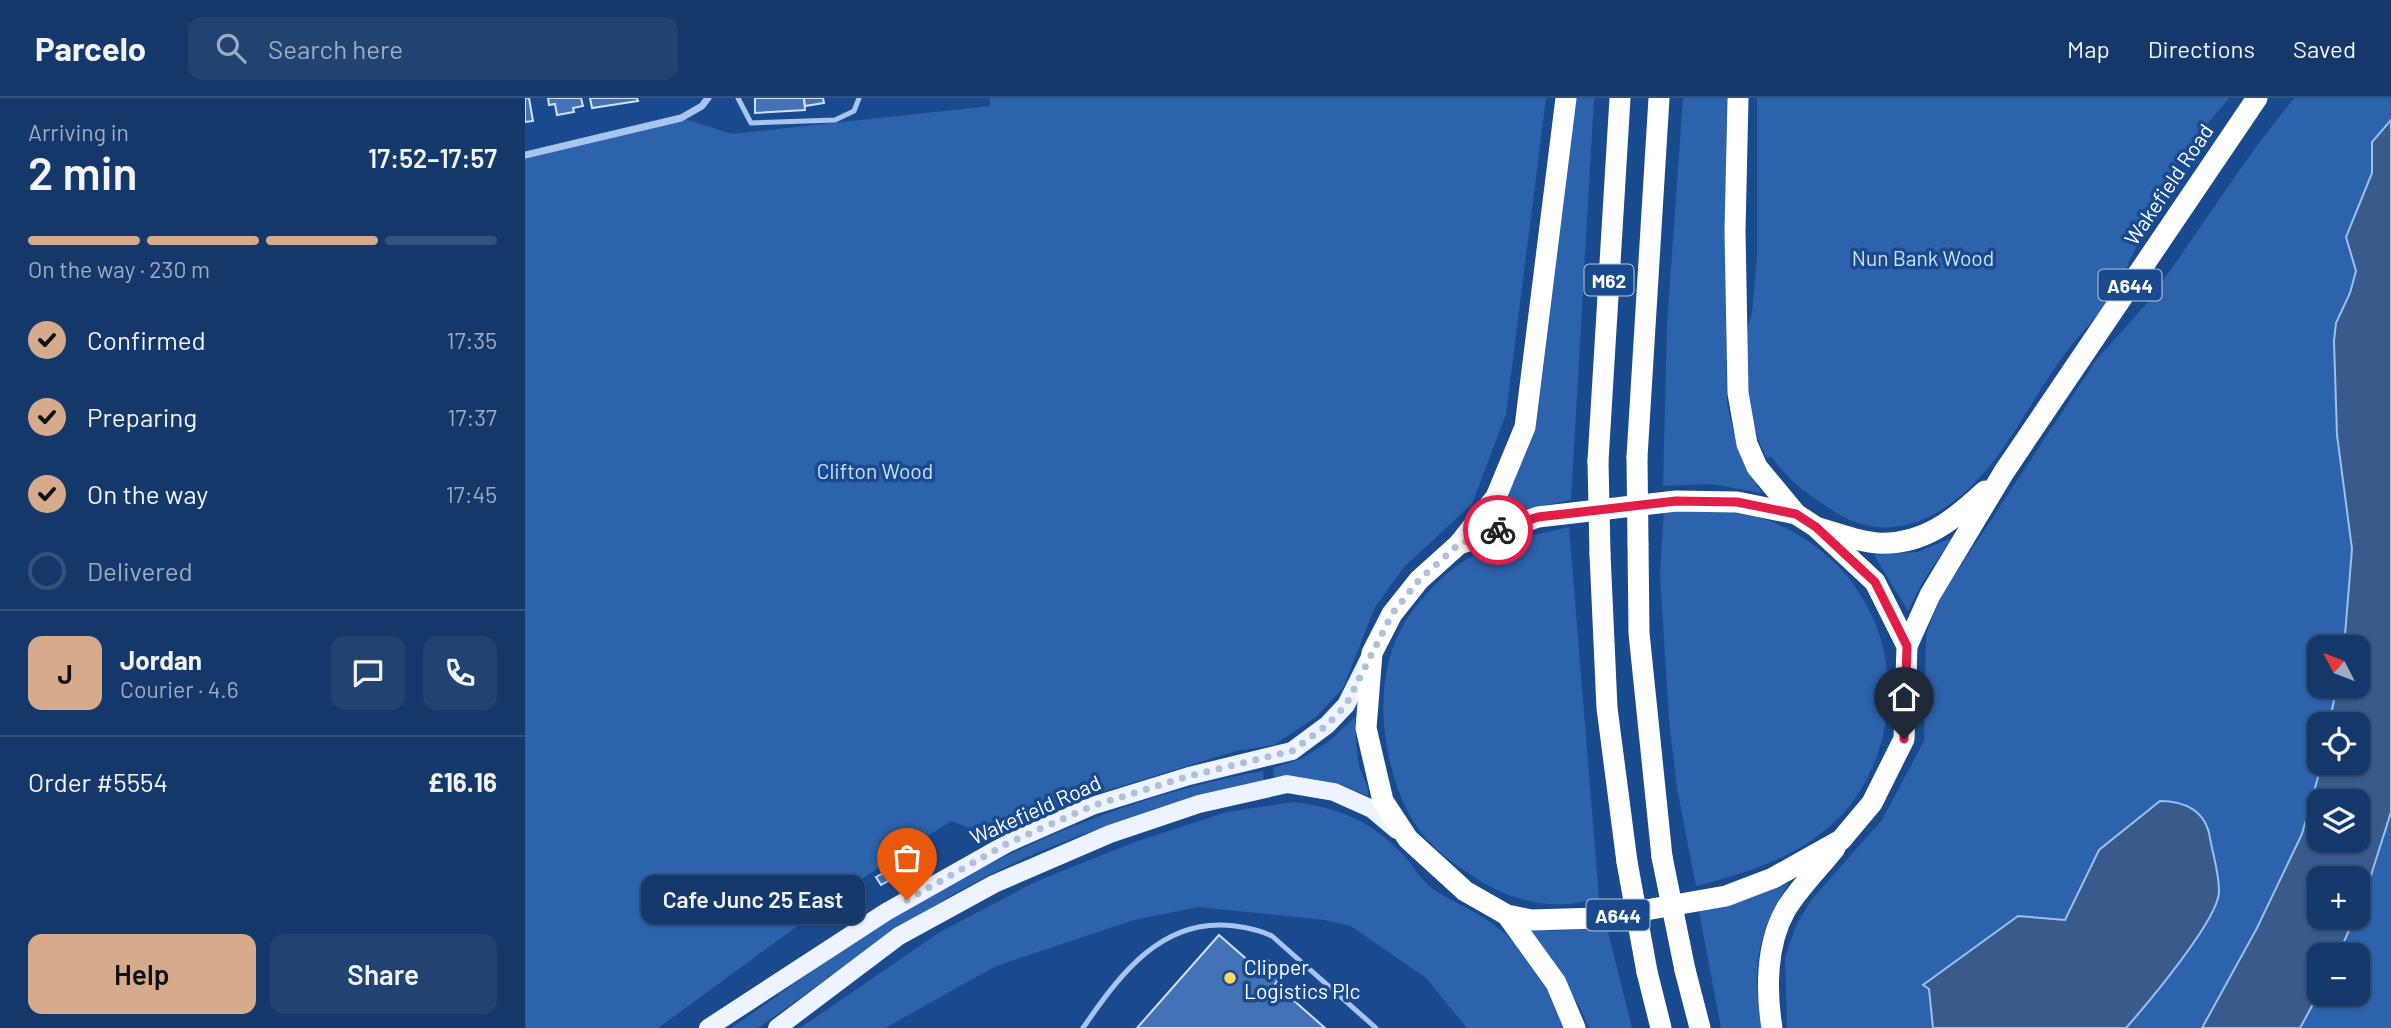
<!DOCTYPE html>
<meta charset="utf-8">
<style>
:root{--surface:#14386a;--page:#214372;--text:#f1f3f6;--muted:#9dacc1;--line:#33527e;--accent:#d6ab8b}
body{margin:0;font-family:Barlow,sans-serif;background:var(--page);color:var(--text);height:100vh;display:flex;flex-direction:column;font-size:26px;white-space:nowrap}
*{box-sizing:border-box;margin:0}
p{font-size:23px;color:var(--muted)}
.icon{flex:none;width:38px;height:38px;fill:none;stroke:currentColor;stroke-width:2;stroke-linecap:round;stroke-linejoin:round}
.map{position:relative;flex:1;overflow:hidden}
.panel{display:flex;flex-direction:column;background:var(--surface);width:525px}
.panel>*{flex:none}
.needle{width:46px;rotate:312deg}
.controls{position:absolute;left:1782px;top:537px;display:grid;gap:14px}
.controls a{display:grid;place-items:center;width:63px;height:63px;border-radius:14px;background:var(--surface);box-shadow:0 2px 5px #0004,0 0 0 2px var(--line);font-size:35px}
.pin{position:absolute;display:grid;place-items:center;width:60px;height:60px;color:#fff;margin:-72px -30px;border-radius:50% 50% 50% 0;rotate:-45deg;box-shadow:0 0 7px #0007}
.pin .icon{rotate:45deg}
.courier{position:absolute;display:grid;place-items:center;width:70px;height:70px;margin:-35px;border:5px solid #e11d48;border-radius:50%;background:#fff;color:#222;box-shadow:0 2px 9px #0007}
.bubble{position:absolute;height:49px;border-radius:14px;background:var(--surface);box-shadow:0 2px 5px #0004,0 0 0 2px var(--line);font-size:23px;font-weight:600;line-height:49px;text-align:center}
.overview em{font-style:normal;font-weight:600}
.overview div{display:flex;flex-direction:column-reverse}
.overview{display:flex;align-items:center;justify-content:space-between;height:119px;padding:0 28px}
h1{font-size:46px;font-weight:600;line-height:52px}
.bar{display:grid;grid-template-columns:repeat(4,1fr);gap:10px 7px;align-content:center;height:84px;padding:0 28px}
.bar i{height:9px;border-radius:5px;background:var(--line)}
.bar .selected{background:var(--accent)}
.bar p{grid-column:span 4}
.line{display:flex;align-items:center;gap:18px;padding:0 28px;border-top:2px solid var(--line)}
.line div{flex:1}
.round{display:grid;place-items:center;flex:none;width:74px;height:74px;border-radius:14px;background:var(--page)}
ol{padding:0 28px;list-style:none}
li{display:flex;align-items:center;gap:21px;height:77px}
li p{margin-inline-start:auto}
li .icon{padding:7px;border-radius:50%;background:var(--accent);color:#111;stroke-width:4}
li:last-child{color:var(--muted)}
li i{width:38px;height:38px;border:4px solid var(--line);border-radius:50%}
.action{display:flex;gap:14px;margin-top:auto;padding:14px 28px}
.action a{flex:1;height:80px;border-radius:14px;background:var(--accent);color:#111;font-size:28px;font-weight:600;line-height:80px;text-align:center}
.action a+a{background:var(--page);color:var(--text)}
header{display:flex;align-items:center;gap:42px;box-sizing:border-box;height:98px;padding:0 35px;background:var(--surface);border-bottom:2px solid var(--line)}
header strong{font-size:33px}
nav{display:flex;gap:38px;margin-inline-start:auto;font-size:24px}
.search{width:490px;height:63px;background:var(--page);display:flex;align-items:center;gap:18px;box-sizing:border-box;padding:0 24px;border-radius:14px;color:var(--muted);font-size:26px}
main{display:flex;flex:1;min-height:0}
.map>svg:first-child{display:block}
.green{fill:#2d63ac}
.water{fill:#395b8c;stroke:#9ac0f0;stroke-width:2;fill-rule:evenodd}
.building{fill:#4373b6;stroke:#cde0fa;stroke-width:2}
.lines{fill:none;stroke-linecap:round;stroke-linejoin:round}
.lane{stroke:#a7c5ee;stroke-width:5}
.street{stroke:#a7c5ee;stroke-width:7}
.primary{stroke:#eef4ff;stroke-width:18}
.highway{stroke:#fff;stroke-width:21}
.highway-bridge{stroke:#fff;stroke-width:21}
.done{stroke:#afc0d7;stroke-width:7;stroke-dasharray:0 12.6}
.route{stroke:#e11d48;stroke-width:9}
.poi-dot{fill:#ffd664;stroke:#1a4a8e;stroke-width:2.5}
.labels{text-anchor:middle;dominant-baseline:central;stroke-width:7;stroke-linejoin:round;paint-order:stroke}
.shield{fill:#1a4a8e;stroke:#bac9dd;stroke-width:2}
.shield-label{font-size:19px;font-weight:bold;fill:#fff}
.street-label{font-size:21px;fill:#fff;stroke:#1a4a8e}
.park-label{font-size:21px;fill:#cde0fa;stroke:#1a4a8e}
.poi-label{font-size:21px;fill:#fff;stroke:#1a4a8e;text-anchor:start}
</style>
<header>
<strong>Parcelo</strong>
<div class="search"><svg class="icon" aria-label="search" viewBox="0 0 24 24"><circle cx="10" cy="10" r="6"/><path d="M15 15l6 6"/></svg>Search here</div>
<nav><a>Map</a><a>Directions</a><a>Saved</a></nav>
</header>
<main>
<section class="panel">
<div class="overview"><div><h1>2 min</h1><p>Arriving in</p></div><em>17:52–17:57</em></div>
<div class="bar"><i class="selected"></i><i class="selected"></i><i class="selected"></i><i></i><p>On the way · 230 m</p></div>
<ol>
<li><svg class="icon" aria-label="check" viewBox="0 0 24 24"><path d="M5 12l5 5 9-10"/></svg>Confirmed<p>17:35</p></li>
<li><svg class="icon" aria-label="check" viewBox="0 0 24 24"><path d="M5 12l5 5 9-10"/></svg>Preparing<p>17:37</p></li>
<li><svg class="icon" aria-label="check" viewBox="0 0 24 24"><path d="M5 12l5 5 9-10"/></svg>On the way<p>17:45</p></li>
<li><i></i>Delivered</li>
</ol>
<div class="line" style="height:126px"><b class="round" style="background:var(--accent);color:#111">J</b><div><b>Jordan</b><p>Courier · 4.6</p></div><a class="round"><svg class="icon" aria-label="chat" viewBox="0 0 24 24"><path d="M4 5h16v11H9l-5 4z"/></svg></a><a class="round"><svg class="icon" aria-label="phone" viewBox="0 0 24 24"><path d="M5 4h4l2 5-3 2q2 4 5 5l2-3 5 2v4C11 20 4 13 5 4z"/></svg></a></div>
<div class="line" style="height:91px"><div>Order #5554</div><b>£16.16</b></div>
<div class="action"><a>Help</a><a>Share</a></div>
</section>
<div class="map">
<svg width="1866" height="930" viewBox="0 0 1866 930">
<rect width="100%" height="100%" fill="#1a4a8e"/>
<g class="green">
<path d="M465,0h556l-40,316 -34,90 -68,63 -29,40 -32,81 -27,29 -42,28 -38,6 -170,52 -72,34 -43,-16 -88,57 -205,150h-133v-873l156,-37 51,16 258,-28z"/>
<path d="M1051,0h18l-23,402 -77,15 10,-15z"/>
<path d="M1158,0h44l-2,133 2,173 7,30 10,28 18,31 -51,-9 -48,2 4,-161z"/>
<path d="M1232,0h472c-18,23 -41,46 -55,71 -16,30 -29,61 -44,91 -5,11 -9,24 -16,34 -16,23 -37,42 -53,65 -43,60 -72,136 -145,163 -28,10 -56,6 -81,-10 -25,-16 -46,-30 -63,-55l-5,1 -9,-19 -11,-46 -1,-60 6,-20 5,-57z"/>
<path d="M1769,0h97v22l-19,22v31l-26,64 10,34 -6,22 -14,30 -2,18 3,94 15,114 -8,98 -25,1v38h18l-8,38h-10v39h3c-16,87 -70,176 -112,253l-8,12h-76l28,-32 66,-103 -12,-69 -109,26 -34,70 -48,-4 -93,70 5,3 4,39h-146l-2,-71 12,-34 15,-24 70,-79 42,-79 2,-107 15,-38 156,-237 52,-58 106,-153z"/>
<path d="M1166,410c18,2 40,1 58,6 93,26 152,110 137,206 -6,39 -25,80 -56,106 -38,33 -86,48 -134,60l-19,-98 -8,-68 -9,-145 4,-65z"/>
<path d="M1044,429l30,371c-10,2 -21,5 -31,6 -36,3 -72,-11 -100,-31 -18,-12 -39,-28 -51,-46 -34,-51 -46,-139 -18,-194 15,-30 44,-60 73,-77 28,-17 65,-21 97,-29z"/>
<path d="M1427,440l-30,45 -14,28 -34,-56 43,-3z"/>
<path d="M830,619c0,17 1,35 5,52 3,9 9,17 8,27l-26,-11 -30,-6 -38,-2 -1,-9 28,-9 27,-17z"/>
<path d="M738,673l1,10c-100,25 -198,53 -290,102 -76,41 -145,95 -216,145h-27c57,-39 113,-81 172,-116 110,-67 233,-118 360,-141z"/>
<path d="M768,704c47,6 79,19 112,55 8,9 15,21 24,29 17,13 38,21 55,32 40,26 66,66 82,110h-99l-41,-50 -75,-52 -26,-6 -127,-13 -64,13 -138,46 -111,62h-85l140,-96 97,-51 98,-39 92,-30z"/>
<path d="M1866,714v216h-91l19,-35 38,1v-38l-19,-1 17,-38h2z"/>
<path d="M1264,785c-33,52 -38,85 -27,145h-41l-22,-117 45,-11z"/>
<path d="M1003,830l25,3 54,-3 25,100h-43l-11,-24z"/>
</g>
<g class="water">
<path d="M1866,22v692l-25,79 -9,21v-34h-38v39h36l-17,38 -19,1v37l-19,35h-98l55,-100 45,-94 20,-71h35v-39h-28l8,-38h20v-38l-13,-1 8,-98 -15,-114 -3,-94 2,-18 14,-30 6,-22 -10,-34 26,-64v-31zM1794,704h38v38h-38z"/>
<path d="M1635,703c25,0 46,10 50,37 3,17 9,35 9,53 1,27 -72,113 -93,137h-193l-4,-39 -6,-4 95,-69 47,4 34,-70z"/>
</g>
<g class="building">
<path d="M0,0h4l4,23 -8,1z"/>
<path d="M23,0h33l2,8 -10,2 1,4 -17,3 -2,-11 -6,1z"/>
<path d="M65,0h47l1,3 -46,7z"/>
<path d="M230,0h49l1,12 -50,3z"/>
<path d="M279,0h19l1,5 -19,3z"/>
<path d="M367,770l5,8 -16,9 -5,-8z"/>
<path d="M694,837l40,35 9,-10 15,13 -8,11 50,44h-188z"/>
</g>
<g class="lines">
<g class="lane">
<path d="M213,0l13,25 84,-3 19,-9 5,-13"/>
<path d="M558,930c37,-54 80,-112 152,-102 14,2 25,4 37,10l104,92"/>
</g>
<path class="street" d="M0,57l156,-37 21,-12 6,-8"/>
<g class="primary">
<path d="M183,930l178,-116 122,-69 84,-37 97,-30 103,-25 35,-26 19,-20 24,-48"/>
<path d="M252,930l122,-92 95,-52 116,-50 89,-30 88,-20 47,8 38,17 25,21"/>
</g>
<g class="highway">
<path d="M1213,0l-3,133 3,162 9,51 10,23 39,47"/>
<path d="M1112,359l22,-359"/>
<path d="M1073,363l22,-363"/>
<path d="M1151,403l61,1 59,12 20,13 59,55 32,64 -3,93 -32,64 -31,37 -68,38 -47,18 -126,22 -69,2 -24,-5 -42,-24 -57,-52 -25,-38 -17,-73 6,-75 20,-39 27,-34 40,-36 79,-27z"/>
<path d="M1294,430c18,5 39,14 58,15 45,3 77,-23 108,-52"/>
<path d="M934,446l37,-47 29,-70 41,-329"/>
<path d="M1113,446l1,89 23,224"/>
<path d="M1075,456l7,154 20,154"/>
<path d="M1382,548l23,-51 74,-123 253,-374"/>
<path d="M982,817l49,68 19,45"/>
<path d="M1160,872l15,58"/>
<path d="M1122,874l14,56"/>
<path d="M1247,930c-6,-37 -6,-83 13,-117 11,-20 36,-45 50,-63"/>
</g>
<g class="highway-bridge">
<path d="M1112,359l1,87"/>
<path d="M1073,363l2,93"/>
<path d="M1137,759l23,113"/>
<path d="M1102,764l20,110"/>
</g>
</g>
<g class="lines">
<path class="done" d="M382,802l101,-57 84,-37 97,-30 103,-25 35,-26 19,-20 46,-91 27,-34 40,-36 39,-14"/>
<path class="route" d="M973,432l40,-13 138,-16 61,1 59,12 20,13 59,55 32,64 -3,93"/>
</g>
<circle class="poi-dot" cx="705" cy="880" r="7"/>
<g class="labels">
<g class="shield">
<rect x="1059.5" y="166.5" width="49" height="31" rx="5"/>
<rect x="1573.5" y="171.5" width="63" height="31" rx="5"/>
<rect x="1061.5" y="801.5" width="63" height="31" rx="5"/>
</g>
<g class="shield-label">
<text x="1084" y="182">M62</text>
<text x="1605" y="187">A644</text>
<text x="1093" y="817">A644</text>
</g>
<g class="street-label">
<text transform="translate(1643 86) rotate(-56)">Wakefield Road</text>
<text transform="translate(510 711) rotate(-24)">Wakefield Road</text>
</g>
<g class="park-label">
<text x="1398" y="159">Nun Bank Wood</text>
<text x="350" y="372">Clifton Wood</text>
</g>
<g class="poi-label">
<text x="719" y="868">Clipper<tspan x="719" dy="24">Logistics Plc</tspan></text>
</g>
</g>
</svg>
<div class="controls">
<a><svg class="needle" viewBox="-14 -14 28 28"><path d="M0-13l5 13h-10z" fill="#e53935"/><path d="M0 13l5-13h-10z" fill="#9dacc1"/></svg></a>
<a><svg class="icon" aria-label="locate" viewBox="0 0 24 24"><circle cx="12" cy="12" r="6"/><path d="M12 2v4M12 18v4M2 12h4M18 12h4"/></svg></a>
<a><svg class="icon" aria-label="layers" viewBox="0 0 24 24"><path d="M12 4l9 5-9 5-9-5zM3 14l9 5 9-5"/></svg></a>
<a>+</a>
<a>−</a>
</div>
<div class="pin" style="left:382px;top:802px;background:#ea580c"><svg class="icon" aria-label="bag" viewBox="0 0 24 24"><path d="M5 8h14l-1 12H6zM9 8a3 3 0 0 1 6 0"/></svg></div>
<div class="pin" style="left:1379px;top:641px;background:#1f2937"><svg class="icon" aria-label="home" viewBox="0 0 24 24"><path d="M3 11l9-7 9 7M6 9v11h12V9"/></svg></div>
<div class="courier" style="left:973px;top:432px"><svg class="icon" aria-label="bike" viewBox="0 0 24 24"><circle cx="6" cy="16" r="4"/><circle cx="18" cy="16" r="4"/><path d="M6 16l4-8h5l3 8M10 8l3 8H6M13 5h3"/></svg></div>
<div class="bubble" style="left:116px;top:777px;width:224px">Cafe Junc 25 East</div>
</div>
</main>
